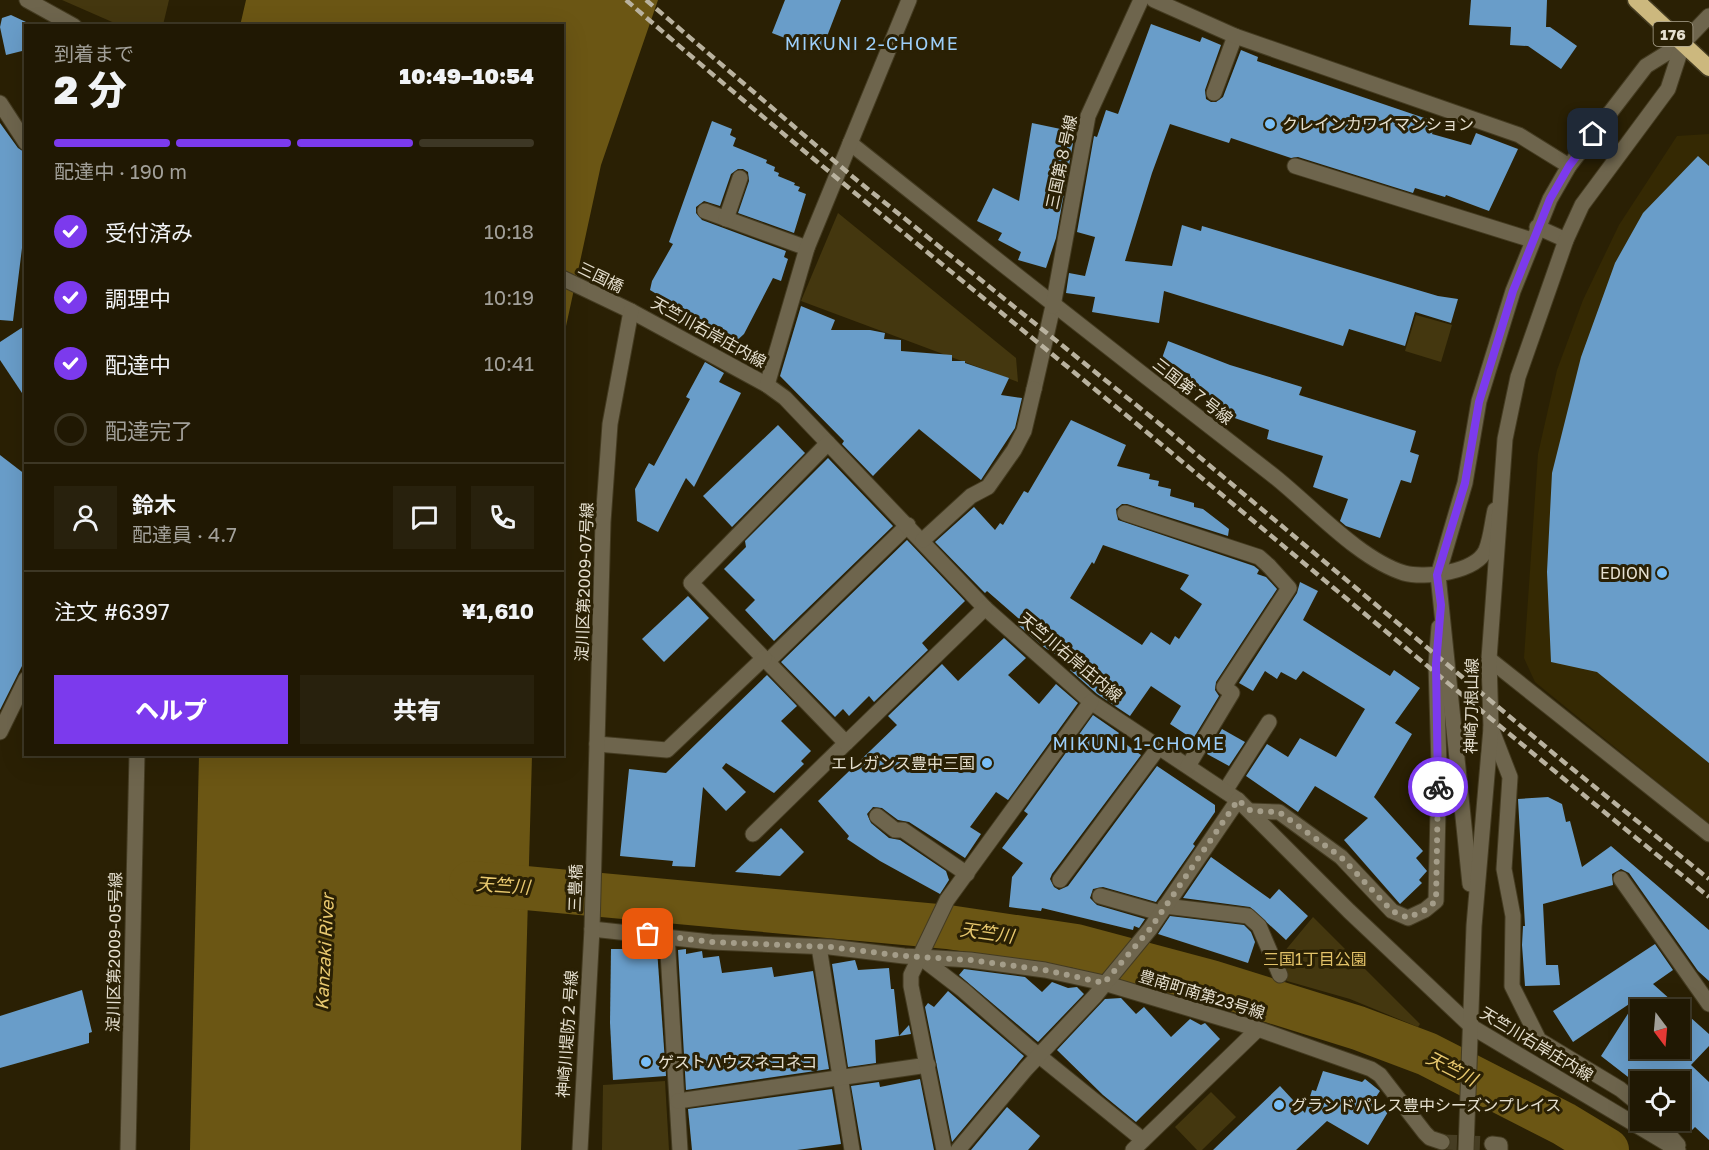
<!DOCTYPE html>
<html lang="ja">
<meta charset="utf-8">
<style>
:root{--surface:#201803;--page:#28210d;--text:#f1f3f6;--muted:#a2a09a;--line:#3d3725;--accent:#7c3aed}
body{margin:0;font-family:"Golos Text","Noto Sans JP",sans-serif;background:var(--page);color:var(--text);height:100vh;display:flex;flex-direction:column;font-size:22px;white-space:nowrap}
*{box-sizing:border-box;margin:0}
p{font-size:20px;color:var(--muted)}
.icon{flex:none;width:33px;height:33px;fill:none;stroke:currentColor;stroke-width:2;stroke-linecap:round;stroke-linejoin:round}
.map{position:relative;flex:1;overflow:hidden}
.drawer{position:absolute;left:24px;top:24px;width:540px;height:732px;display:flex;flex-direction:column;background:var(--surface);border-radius:0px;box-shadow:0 6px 24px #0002,0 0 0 2px var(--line)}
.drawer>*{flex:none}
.needle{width:39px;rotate:164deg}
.tools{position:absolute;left:1630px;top:999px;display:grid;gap:12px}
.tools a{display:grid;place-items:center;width:60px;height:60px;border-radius:0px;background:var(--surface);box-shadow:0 6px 24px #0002,0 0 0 2px var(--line);font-size:30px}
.pin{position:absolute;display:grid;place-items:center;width:51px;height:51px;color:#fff;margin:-26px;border-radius:12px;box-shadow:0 3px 9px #0006}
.courier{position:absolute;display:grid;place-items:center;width:60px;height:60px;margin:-30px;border:4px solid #7c3aed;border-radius:50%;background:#fff;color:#222;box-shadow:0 2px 8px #0007}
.headline em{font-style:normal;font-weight:800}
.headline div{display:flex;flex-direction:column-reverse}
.headline{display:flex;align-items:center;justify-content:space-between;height:102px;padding:0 30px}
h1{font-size:39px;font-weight:800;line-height:45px}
.bar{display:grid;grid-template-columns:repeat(4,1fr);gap:9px 6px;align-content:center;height:72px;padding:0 30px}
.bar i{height:8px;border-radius:4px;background:var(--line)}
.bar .active{background:var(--accent)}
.bar p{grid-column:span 4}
.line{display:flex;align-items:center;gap:15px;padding:0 30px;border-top:2px solid var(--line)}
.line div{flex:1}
.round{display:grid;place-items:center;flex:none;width:63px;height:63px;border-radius:0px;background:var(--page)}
ol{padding:0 30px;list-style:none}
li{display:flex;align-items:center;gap:18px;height:66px}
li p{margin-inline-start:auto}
li .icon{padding:6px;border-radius:50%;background:var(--accent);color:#fff;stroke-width:4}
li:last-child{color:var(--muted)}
li i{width:33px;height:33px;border:3px solid var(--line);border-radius:50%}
.action{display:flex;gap:12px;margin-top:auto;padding:12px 30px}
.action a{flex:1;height:69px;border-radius:0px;background:var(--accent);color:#fff;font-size:24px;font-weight:800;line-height:69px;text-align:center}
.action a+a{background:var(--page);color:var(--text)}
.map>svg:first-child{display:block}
.built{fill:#352903}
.green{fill:#44370f}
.water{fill:#6b5614}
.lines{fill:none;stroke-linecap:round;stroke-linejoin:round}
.river{stroke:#6b5614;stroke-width:44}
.building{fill:#699dc9;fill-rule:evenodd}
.minor-tunnel{stroke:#463d23;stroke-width:15;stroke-dasharray:15 8;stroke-linecap:butt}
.service-casing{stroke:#443b21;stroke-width:17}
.pedestrian-casing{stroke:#443b21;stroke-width:17}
.minor-casing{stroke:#443b21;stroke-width:17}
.tertiary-casing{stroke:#443b21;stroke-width:17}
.trunk-casing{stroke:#443b21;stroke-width:19}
.service{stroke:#6e654d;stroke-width:15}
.pedestrian{stroke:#6e654d;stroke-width:15}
.minor{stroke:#6e654d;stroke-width:15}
.tertiary{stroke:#6e654d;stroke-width:15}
.trunk{stroke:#ccb87e;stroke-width:16}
.rail{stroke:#b9b29f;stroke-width:4.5;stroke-dasharray:9 4.5;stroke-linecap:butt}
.done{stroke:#a49d89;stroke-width:6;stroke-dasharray:0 10.8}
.route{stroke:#7c3aed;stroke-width:8}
.poi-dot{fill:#79bff8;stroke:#2a2004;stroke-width:2}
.labels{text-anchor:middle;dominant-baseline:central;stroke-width:6;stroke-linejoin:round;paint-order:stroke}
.shield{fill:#2a2004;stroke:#aea693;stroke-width:1.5}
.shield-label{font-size:15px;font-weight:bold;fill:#e6e0d0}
.poi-label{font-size:16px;fill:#e6e0d0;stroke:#2a2004;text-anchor:start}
.street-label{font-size:16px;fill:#e6e0d0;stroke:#2a2004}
.park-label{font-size:16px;fill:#e3c369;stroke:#2a2004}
.neighbourhood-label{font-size:18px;letter-spacing:1.5px;fill:#9dcffa;stroke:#2a2004}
.water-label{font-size:18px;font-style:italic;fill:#e9c96f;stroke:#2a2004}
</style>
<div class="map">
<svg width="1709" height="1150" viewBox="0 0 1709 1150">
<rect width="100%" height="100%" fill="#2a2004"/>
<path class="built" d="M1709,134v690l-174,-142 -11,-24 14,-204 19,-84 26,-70 36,-75 58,-89z"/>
<g class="green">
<path d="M62,0h107l-6,25h-44z"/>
<path d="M838,213l178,145 2,24 -217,-81z"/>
<path d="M1416,315l36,10 -11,37 -36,-11z"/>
<path d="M1313,917l107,107 -2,3 -68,-28 -63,-18 -8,-23z"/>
<path d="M665,1081l4,69h-67l1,-65z"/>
<path d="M1211,1092l25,25 -34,33h-5l-22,-23z"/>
</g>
<g class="water">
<path d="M246,0h412l-57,165 -38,175 -1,-314h-322z"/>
<path d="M199,755h333l-11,395h-331z"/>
</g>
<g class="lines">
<path class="river" d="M471,883l477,44 128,19 135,36 147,46 69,26 137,70 43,26"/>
</g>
<g class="building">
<path d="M785,0h56l-20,52 -49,-19z"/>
<path d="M1471,0h76l-1,27h4l27,19 -16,23 -33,-23 -18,-1 1,-18 -42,-2z"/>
<path d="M11,15l15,7v28l-20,5 -6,-28 2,-9z"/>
<path d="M1151,24l49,18 2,-5 19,8 -16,45 1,9 5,3h5l7,-5 18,-47 17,7 -1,4 179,61 -4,12 39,11 5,-12 42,16 -29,62 -43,-16 -1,2 -30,-9 -2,5 -115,-36 -7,1 -60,-20 -2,5 -59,-19 -18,49 -27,88 47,5 10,-41 19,6 1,-5 236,70 20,3 -7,24 -36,-11 -10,34 -56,-17 -6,17 -179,-55 -5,32 -67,-11 3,-15 -29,-4 3,-20 16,3 10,-39 -18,-5 17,-96 3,1 9,-27 12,4z"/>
<path d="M712,121l20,8 -2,6 6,3 -3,8 34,14 -1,3 9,4 -1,4 5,2 -1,3 17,7 -1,2 6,2 -2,4 8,3 -12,39 -56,-20 11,-32 -1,-9 -5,-3h-5l-7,5 -11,32 -16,-5 -8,6v6l6,7 84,31 -2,6 4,2 -7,22 -8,-3 -29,56 -12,11 -59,-29 5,-9 -28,-17 2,-9 21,-37 -4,-2z"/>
<path d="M0,123l18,25 8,5v93l-4,2 -9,73 -13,-1z"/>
<path d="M1032,123l43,9 -19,106 -10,30 -28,-8 3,-8 -23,-12 4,-7 -25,-12 16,-33 26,13z"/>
<path d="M1698,156l11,10v597l-112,-91 -46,-10 -4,-90 5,-99 29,-116 34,-94 28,-50z"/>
<path d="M801,306l34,14 -4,10h39l15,3 -1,6 17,1v11l51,4v6h13v2l44,15 -8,17 21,3 -7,30 -34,52 -62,-51 -46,47 -31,-32 2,-3 -64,-65z"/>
<path d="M26,325v74l-26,-39v-18z"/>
<path d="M1168,341l62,24 72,22 -3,8 117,36 -6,21 9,3 -8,28 -10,-3 -21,58 -34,-12 -6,-5 8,-22 -35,-12 10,-31 -56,-17 2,-9 -63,-22 4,-13 -24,-8 4,-13 -30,-10z"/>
<path d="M705,362l19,11 -5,9 22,11 -47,94 -8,-9 -28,54 -21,-11 -2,-32 14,-26 5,3 36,-67 -4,-2z"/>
<path d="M1071,420l55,25 -9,21 33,8 -1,5 10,2 -1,5 13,3 -1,7 24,7v4l9,2 26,20 -1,7 -101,-32h-5l-6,5 2,11 136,46 5,4 -2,4 9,3 11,12 -61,93 -1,8 4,6 -26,43 -23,-15 11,-18 -30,-20 -21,30 -33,-22 -27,-24 3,-4 -29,-19 -26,-22v-7l-31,-27 -2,2 -6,-6 -44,-45 39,-35 21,23 5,-7 3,2 21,-34 4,2zM1103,545l86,30 -9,14 22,15 -23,35 -4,-3 -5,9 -19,-13 -9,13 -72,-47 22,-36 2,2z"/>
<path d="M778,425l27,28 -73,74 -29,-31z"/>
<path d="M0,455l26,20v183l-26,52z"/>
<path d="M828,458l65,68 -119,115 -29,-31 10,-10 -31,-31 22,-22 -1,-6z"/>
<path d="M907,540l58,61 -43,42 6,7 -54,52 -5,-6 -20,20 -6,-7 -8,8 -54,-55z"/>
<path d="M1300,582l18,9 -15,29 87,56 4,-6 26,18 -25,35 17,11 -38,63 49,54 -7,7 11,13 -8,9 3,3 -22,21 -56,-64 24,-22 -53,-32 -17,26 -52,-36 21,-32 21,13 12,-19 36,19 29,-48 -62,-38 -7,9 -15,-8 -4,7 -12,-8 -12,20 -14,-8 58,-90z"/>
<path d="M688,596l21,22 -45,44 -22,-23z"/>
<path d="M1004,638l22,20 -18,17 31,29 17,-20 22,19 -70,97 -12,-8 -26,35 11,7 -16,24 -56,-36 -11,-2 -16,-12 -9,-1 -6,7 4,9 18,15 11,2 46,31 3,9 -9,14 -60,-33 -33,-22 2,-3 -31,-35 79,-76 -9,-9 54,-52 16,17z"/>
<path d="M767,675l30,31 -16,15 30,30 -10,10 3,3 -30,29 -48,-30 -4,5 24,24 -20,19 -23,-24 -8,80 -23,-1 1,-5 -53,-5 9,-87 37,4z"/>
<path d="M1093,715l26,18 -3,4 25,18 -89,119 -2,5 4,8 5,3 9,-4 89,-120 58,39v7l-22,32 2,2 -39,56 -53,-15 -10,2 -3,9 7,7 48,14 -6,9 -5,-2 -1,4 -91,-22 -1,3 -32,-4 3,-30 11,-14 -21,-15 26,-34 -4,-3z"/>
<path d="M1222,729l23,13 -16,24 -22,-12z"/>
<path d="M1548,797l14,7 4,18 4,-1 12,46 29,-21 98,84v51l-11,-10 -69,-98 -8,-4 -9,5 1,11 -70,19 3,61h12l2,20 -35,1 -3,-41 1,-19h2l-7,-127z"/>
<path d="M781,828l23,24 -24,24 -45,-4z"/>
<path d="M1211,857l59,42 9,-10 29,27 -22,24 -36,-33 -67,-9z"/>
<path d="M1170,916l74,9 7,7 4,10 -7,21 -90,-29z"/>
<path d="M1655,944l18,26 -20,14 56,50v12l-18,19 18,17v58l-14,-13 -5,5 -10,-10v-40h-39v5l-40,-31 37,-58 -65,44 -20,-31zM1641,1010h39v38h-39z"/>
<path d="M611,949h46l9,127 -53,4 -3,-57z"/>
<path d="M686,949v5l16,-3 1,7 16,-2 3,17 50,-6 2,10 39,-6 16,98 -143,21 -8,-140z"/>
<path d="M855,960l3,10 31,-2 2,21h3l5,47 10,-11 2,9 -36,6 1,23 -28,4 -16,-103z"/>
<path d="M964,969l61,8 17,15 10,-10 16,6 9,-1 7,7 -46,48 -79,-67z"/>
<path d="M82,990l10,42 -3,1v10l-89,25v-52z"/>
<path d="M948,991l76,65 -72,86 -27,-135 3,-4 6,4z"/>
<path d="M1121,998l15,16 8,-7 27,30 19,-18 11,6 4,-2 15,16 -84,83 -33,-27 -46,-45 48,-51z"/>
<path d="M1323,1071l39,11 3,-3 15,12 -8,12 16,9 -20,33 -41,-24 -31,29h-83l67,-64 25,27 7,-23 4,1z"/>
<path d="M920,1079l14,71h-72l-11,-64 28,-4 1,5z"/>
<path d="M832,1089l9,55 -44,6h-105l-4,-41z"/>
<path d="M1007,1107l33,29 -12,14h-57z"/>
</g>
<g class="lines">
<path class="minor-tunnel" d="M1442,1142l50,2"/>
<g class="service-casing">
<g id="service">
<path d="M1214,93l21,-57"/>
<path d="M1295,166l237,74"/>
<path d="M705,211l102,37"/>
<path d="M726,219l14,-41"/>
<path d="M1125,513l134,44 10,9"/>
<path d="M767,662l141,-137"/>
<path d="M1225,791l44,-69"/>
<path d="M877,816l18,14h8l64,44"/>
<path d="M753,834l93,-91"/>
<path d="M1621,879l88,125"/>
<path d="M1060,880l99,-133"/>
<path d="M1100,896l60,17"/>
<path d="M1165,906l83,10 11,10 21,49"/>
</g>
</g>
<g class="pedestrian-casing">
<path id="pedestrian" d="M1034,389l19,-83"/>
</g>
<g class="minor-casing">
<g id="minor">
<path d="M27,0l47,26"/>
<path d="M1154,0l81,36 284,99 50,31"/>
<path d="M0,103l26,40"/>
<path d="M850,143c139,111 279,221 420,330 39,30 88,86 134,100 21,6 72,-1 82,-23 5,-12 6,-27 9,-40"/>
<path d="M1537,227l29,13"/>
<path d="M562,278l69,33 136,74 18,13 200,210 106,94 147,98 111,111 123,116 206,123"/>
<path d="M1053,306l35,-190 53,-116"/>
<path d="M767,385l40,-137 102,-248"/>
<path d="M828,443l-137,140 155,160 139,-135"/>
<path d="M923,540l48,-44 17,-9 26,-37 10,-19 10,-42"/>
<path d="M1489,659l220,175"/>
<path d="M1491,728l19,49 -6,92 9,47 -1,70 27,54 81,49 21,17"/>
<path d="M0,732l26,-53"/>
<path d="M597,744l70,6 97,-92"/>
<path d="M1188,766l44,-73 -8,-6 65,-99 -20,-22"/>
<path d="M1251,811l28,1 62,45 51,54 16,7 17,-8 11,-9 3,-137 -3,-100 3,-37"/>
<path d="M592,929l119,13 119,5 74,9 66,4 75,10 59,13 154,46 113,40 9,6 45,58 5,5 12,4"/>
<path d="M667,936l13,214"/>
<path d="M819,947l33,203"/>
<path d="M920,957l43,33 64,56 116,94"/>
<path d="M678,1101l250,-36"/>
<path d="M1656,1120l22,25"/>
<path d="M1492,1144l8,1v5"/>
<path d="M580,1150l12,-221 11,-407 7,-98 21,-113"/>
<path d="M944,1150l-33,-164v-11l36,-75 144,-198"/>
<path d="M958,1150l68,-81 69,-73 55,-67 88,-129"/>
<path d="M1133,1150l125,-121"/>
</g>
</g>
<g class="tertiary-casing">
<g id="tertiary">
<path d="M1470,884l-32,-309 27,-92 14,-82 34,-110 37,-92 19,-33 77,-100 37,-23 26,-27"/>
<path d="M128,1150l9,-396"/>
<path d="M1466,1150l8,-224 17,-198 -2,-69 16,-220 13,-62 48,-137 16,-35 86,-116 15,-46"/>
</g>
</g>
<g class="trunk-casing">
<path id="trunk" d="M1636,0l73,68"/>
</g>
<use href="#service" class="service"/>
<use href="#pedestrian" class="pedestrian"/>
<use href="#minor" class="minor"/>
<use href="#tertiary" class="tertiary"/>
<use href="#trunk" class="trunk"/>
<g class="rail">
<path d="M626,0c163,142 333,277 500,415 194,161 387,324 583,482"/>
<path d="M646,0l207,177 313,252 399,334 144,116"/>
</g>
</g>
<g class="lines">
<path class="done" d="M648,934l63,8 119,5 74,9 66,4 75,10 59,13 46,-54 88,-129 13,11 28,1 62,45 51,54 16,7 17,-8 11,-9 2,-114"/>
<path class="route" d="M1438,787l-2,-123 5,-59 -4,-30 28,-92 14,-81 34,-111 37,-92 19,-33 24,-32"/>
</g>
<g class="poi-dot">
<circle cx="1270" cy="124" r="6"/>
<circle cx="1662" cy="573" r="6"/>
<circle cx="987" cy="763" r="6"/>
<circle cx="646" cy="1062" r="6"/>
<circle cx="1279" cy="1105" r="6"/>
</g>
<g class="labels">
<rect class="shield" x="1653.5" y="22" width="39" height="24" rx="4.5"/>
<g class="shield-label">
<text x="1673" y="34">176</text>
</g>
<g class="poi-label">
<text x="1282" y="124">クレインカワイマンション</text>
<text x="1650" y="573" text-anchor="end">EDION</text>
<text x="975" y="763" text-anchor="end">エレガンス豊中三国</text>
<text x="658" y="1062">ゲストハウスネコネコ</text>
<text x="1291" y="1105">グランドパレス豊中シーズンプレイス</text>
</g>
<g class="street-label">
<text transform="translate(1061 162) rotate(-78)">三国第８号線</text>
<text transform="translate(601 277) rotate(26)">三国橋</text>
<text transform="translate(709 332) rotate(29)">天竺川右岸庄内線</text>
<text transform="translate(1193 391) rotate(38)">三国第７号線</text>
<text transform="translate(584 582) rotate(-88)">淀川区第2009-07号線</text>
<text transform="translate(1071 657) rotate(40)">天竺川右岸庄内線</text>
<text transform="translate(1471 706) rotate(-89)">神崎刀根山線</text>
<text transform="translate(575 888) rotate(-88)">三豊橋</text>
<text transform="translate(114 952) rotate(-89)">淀川区第2009-05号線</text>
<text transform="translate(1202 994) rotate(17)">豊南町南第23号線</text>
<text transform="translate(567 1034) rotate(-86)">神崎川堤防２号線</text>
<text transform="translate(1537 1044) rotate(31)">天竺川右岸庄内線</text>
</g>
<g class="park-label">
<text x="1315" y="959">三国1丁目公園</text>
</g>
<g class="neighbourhood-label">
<text x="872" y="43">MIKUNI 2-CHOME</text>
<text x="1139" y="743">MIKUNI 1-CHOME</text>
</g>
<g class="water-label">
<text transform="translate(503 885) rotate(4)">天竺川</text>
<text transform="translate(987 932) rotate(8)">天竺川</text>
<text transform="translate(324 952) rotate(-87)">Kanzaki River</text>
<text transform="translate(1452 1068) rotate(27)">天竺川</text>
</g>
</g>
</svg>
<div class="tools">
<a><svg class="needle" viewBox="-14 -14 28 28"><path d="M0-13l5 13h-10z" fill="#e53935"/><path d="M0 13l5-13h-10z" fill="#a2a09a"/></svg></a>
<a><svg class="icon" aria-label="locate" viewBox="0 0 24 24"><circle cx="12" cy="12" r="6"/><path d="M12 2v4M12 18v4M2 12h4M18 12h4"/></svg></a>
</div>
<div class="pin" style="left:648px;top:934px;background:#ea580c"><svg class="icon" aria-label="bag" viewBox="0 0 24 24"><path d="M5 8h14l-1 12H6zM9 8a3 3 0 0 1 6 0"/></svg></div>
<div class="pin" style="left:1593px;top:134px;background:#1f2937"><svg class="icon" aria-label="home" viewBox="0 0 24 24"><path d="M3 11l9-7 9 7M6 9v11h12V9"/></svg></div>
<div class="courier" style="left:1438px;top:787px"><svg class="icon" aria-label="bike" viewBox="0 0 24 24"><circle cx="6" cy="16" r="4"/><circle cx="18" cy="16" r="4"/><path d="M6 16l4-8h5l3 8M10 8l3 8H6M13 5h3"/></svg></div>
<section class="drawer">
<div class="headline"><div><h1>2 分</h1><p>到着まで</p></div><em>10:49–10:54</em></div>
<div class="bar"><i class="active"></i><i class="active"></i><i class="active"></i><i></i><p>配達中 · 190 m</p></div>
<ol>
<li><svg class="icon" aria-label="check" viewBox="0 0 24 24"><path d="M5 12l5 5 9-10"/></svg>受付済み<p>10:18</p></li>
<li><svg class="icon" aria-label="check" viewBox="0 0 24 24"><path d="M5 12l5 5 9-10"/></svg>調理中<p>10:19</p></li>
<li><svg class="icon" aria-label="check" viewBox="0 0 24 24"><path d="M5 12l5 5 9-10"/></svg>配達中<p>10:41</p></li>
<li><i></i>配達完了</li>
</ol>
<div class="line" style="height:108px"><a class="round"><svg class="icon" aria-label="person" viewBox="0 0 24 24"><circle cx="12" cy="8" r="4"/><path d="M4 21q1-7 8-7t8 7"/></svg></a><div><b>鈴木</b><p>配達員 · 4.7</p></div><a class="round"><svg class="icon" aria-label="chat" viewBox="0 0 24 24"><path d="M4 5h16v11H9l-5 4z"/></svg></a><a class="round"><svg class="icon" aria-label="phone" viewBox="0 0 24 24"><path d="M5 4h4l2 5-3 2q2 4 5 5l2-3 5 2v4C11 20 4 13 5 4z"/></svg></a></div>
<div class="line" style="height:78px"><div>注文 #6397</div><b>¥1,610</b></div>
<div class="action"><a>ヘルプ</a><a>共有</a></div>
</section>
</div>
